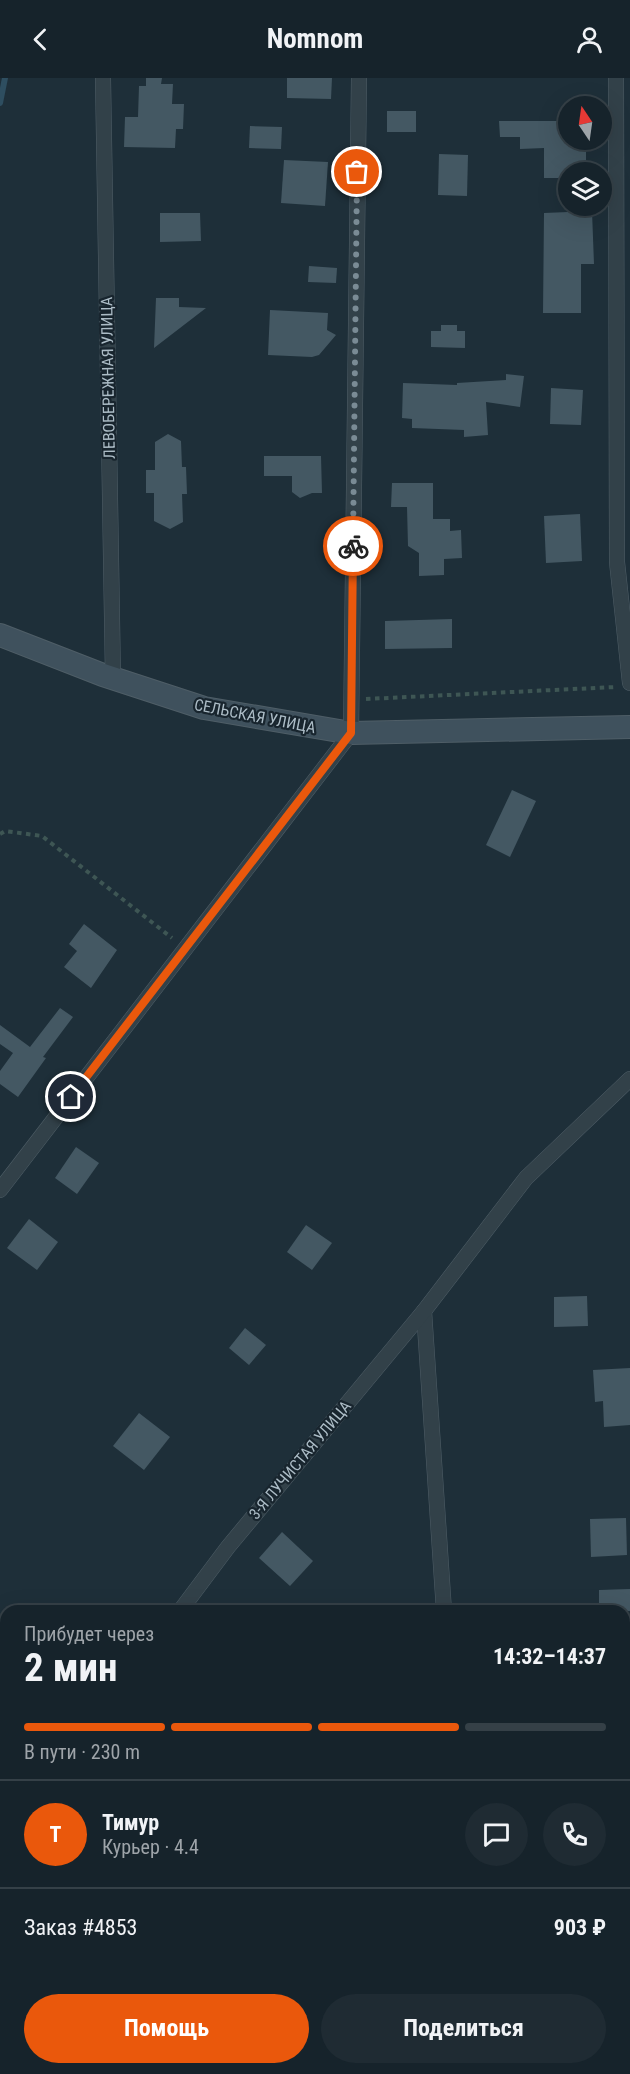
<!DOCTYPE html>
<html lang="ru">
<meta charset="utf-8">
<style>
:root{--surface:#16232b;--page:#1f2b33;--text:#f1f3f6;--muted:#9ea4a9;--line:#354047;--accent:#ea580c}
body{margin:0;font-family:"Roboto Condensed",sans-serif;background:var(--page);color:var(--text);height:100vh;display:flex;flex-direction:column;font-size:22px;white-space:nowrap}
*{box-sizing:border-box;margin:0}
p{font-size:20px;color:var(--muted)}
.icon{flex:none;width:33px;height:33px;fill:none;stroke:currentColor;stroke-width:2;stroke-linecap:round;stroke-linejoin:round}
.map{position:relative;flex:1;overflow:hidden}
.details{position:absolute;left:0px;top:1527px;width:630px;height:470px;display:flex;flex-direction:column;background:var(--surface);border-radius:18px 18px 0 0;box-shadow:0 6px 24px #0002,0 0 0 2px var(--line)}
.details>*{flex:none}
.needle{width:39px;rotate:347deg}
.controls{position:absolute;left:558px;top:18px;display:grid;gap:12px}
.controls a{display:grid;place-items:center;width:54px;height:54px;border-radius:50%;background:var(--surface);box-shadow:0 6px 24px #0002,0 0 0 2px var(--line);font-size:30px}
.pin{position:absolute;display:grid;place-items:center;width:51px;height:51px;color:#fff;margin:-26px;border:3px solid #fff;border-radius:50%;box-shadow:0 2px 6px #0007}
.courier{position:absolute;display:grid;place-items:center;width:60px;height:60px;margin:-30px;border:4px solid #ea580c;border-radius:50%;background:#fff;color:#222;box-shadow:0 2px 8px #0007}
.head em{font-style:normal;font-weight:700}
.head div{display:flex;flex-direction:column-reverse}
.head{display:flex;align-items:center;justify-content:space-between;height:102px;padding:0 24px}
h1{font-size:39px;font-weight:700;line-height:45px}
.bar{display:grid;grid-template-columns:repeat(4,1fr);gap:9px 6px;align-content:center;height:72px;padding:0 24px}
.bar i{height:8px;border-radius:4px;background:var(--line)}
.bar .current{background:var(--accent)}
.bar p{grid-column:span 4}
.line{display:flex;align-items:center;gap:15px;padding:0 24px;border-top:2px solid var(--line)}
.line div{flex:1}
.round{display:grid;place-items:center;flex:none;width:63px;height:63px;border-radius:32px;background:var(--page)}
.cta{display:flex;gap:12px;margin-top:auto;padding:12px 24px}
.cta a{flex:1;height:69px;border-radius:36px;background:var(--accent);color:#fff;font-size:24px;font-weight:700;line-height:69px;text-align:center}
.cta a+a{background:var(--page);color:var(--text)}
header{display:flex;justify-content:space-between;align-items:center;height:78px;padding:0 24px;background:var(--surface);font-size:27px;font-weight:700}
.map>svg:first-child{display:block}
.green{fill:#203a37}
.lines{fill:none;stroke-linecap:round;stroke-linejoin:round}
.stream{stroke:#2e4e60;stroke-width:6}
.building{fill:#445863}
.street-casing{stroke:#4f5e67;stroke-width:16}
.secondary-casing{stroke:#4f5e67;stroke-width:24}
.path{stroke:#3e5654;stroke-width:4;stroke-dasharray:4.5 4.5;stroke-linecap:butt}
.street{stroke:#324149;stroke-width:15}
.secondary{stroke:#3f515d;stroke-width:22}
.done{stroke:#7a8b95;stroke-width:6;stroke-dasharray:0 10.8}
.route{stroke:#ea580c;stroke-width:8}
.labels{text-anchor:middle;dominant-baseline:central;stroke-width:4.5;stroke-linejoin:round;paint-order:stroke}
.street-label{font-size:16px;fill:#acbcc6;stroke:#18252e}
</style>
<header><svg class="icon" aria-label="back" viewBox="0 0 24 24"><path d="M15 5l-7 7 7 7"/></svg>Nomnom<svg class="icon" aria-label="person" viewBox="0 0 24 24"><circle cx="12" cy="8" r="4"/><path d="M4 21q1-7 8-7t8 7"/></svg></header>
<div class="map">
<svg width="630" height="1996" viewBox="0 0 630 1996">
<rect width="100%" height="100%" fill="#1e2f39"/>
<path class="green" d="M624,1842h6v154h-630v-36l6,-8v38h618z"/>
<g class="lines">
<path class="stream" d="M0,25l5,-25"/>
</g>
<g class="building">
<path d="M146,0h16l-1,6h12l-1,20h12l-1,25h-7l-1,19 -51,-1 1,-30h13l1,-31h7z"/>
<path d="M287,0h45l-1,21 -44,-1z"/>
<rect x="387" y="33" width="29" height="21"/>
<path d="M499,43h69v19l18,1v31h-18v6h-24v-30l-24,1v-12h-20z"/>
<path d="M250,48l32,1 -1,22 -32,-1z"/>
<path d="M439,76l29,1 -1,41 -29,-1z"/>
<path d="M284,82l44,2 -3,44 -44,-3z"/>
<path d="M592,133l2,53h-13v49h-38l1,-100z"/>
<path d="M160,135h40l1,28 -41,1z"/>
<path d="M309,188l28,2 -1,15 -28,-1z"/>
<path d="M156,220h23v9l27,1 -52,40z"/>
<path d="M270,232l58,3 -1,17 9,5 -17,20 -7,2 -44,-2z"/>
<path d="M441,247h16v6h8v17l-34,-1v-16h10z"/>
<path d="M506,296l18,2 -4,31 -34,-5 2,33 -24,2v-7l-52,-2v-9l-10,-1 1,-35 54,2v-2l49,-3z"/>
<path d="M551,310l32,2 -2,35 -31,-1z"/>
<path d="M168,356l13,7 1,26h4l1,27h-5l1,28 -13,7 -16,-8v-28h-8v-23h9v-28z"/>
<path d="M264,378h57l1,37h-10l-12,5 -8,-6v-16h-28z"/>
<path d="M392,405h41v36h17v12l11,-1 1,28 -18,1v16l-25,1v-23l-11,-7 -1,-39h-16z"/>
<path d="M580,436l2,47 -36,2 -2,-47z"/>
<path d="M452,541v29l-67,1v-28z"/>
<path d="M512,712l24,11 -26,56 -24,-12z"/>
<path d="M84,846l33,26 -26,38 -27,-21 13,-16 -8,-7z"/>
<path d="M60,930l13,9 -30,40 3,1 -28,39 -18,-13v-13l13,-18 -13,-9v-19l30,22z"/>
<path d="M76,1069l23,16 -22,31 -22,-16z"/>
<path d="M29,1141l29,23 -21,28 -30,-22z"/>
<path d="M306,1147l26,18 -20,27 -25,-18z"/>
<path d="M587,1218l1,30 -34,1v-30z"/>
<path d="M245,1250l21,17 -17,20 -20,-17z"/>
<path d="M630,1290v57l-26,2 -1,-26 -8,1 -2,-32z"/>
<path d="M139,1335l31,24 -26,33 -31,-24z"/>
<path d="M626,1440l1,37 -36,2 -1,-38z"/>
<path d="M282,1454l31,29 -23,25 -31,-28z"/>
<path d="M630,1511v22h-31v-21z"/>
</g>
<g class="lines">
<g class="street-casing">
<g id="street">
<path d="M103,0l10,600"/>
<path d="M616,0l1,484 13,121"/>
<path d="M0,1112l351,-457 8,-655"/>
<path d="M424,1233l20,300"/>
<path d="M180,1533l48,-64 196,-236 102,-133 104,-99"/>
<path d="M0,1760l6,1"/>
</g>
</g>
<g class="secondary-casing">
<path id="secondary" d="M0,557l103,40 101,33 147,25 279,-6"/>
</g>
<g class="path">
<path d="M366,621l250,-12"/>
<path d="M0,756l5,-3 37,5 130,102"/>
</g>
<use href="#street" class="street"/>
<use href="#secondary" class="secondary"/>
</g>
<g class="lines">
<path class="done" d="M353,468l4,-374"/>
<path class="route" d="M71,1019l280,-364 2,-187"/>
</g>
<g class="labels">
<g class="street-label">
<text transform="translate(108 300) rotate(-91)">ЛЕВОБЕРЕЖНАЯ УЛИЦА</text>
<text transform="translate(255 638) rotate(11)">СЕЛЬСКАЯ УЛИЦА</text>
<text transform="translate(300 1382) rotate(-50)">3-Я ЛУЧИСТАЯ УЛИЦА</text>
</g>
</g>
</svg>
<div class="controls">
<a><svg class="needle" viewBox="-14 -14 28 28"><path d="M0-13l5 13h-10z" fill="#e53935"/><path d="M0 13l5-13h-10z" fill="#9ea4a9"/></svg></a>
<a><svg class="icon" aria-label="layers" viewBox="0 0 24 24"><path d="M12 4l9 5-9 5-9-5zM3 14l9 5 9-5"/></svg></a>
</div>
<div class="pin" style="left:357px;top:94px;background:#ea580c"><svg class="icon" aria-label="bag" viewBox="0 0 24 24"><path d="M5 8h14l-1 12H6zM9 8a3 3 0 0 1 6 0"/></svg></div>
<div class="pin" style="left:71px;top:1019px;background:#1f2937"><svg class="icon" aria-label="home" viewBox="0 0 24 24"><path d="M3 11l9-7 9 7M6 9v11h12V9"/></svg></div>
<div class="courier" style="left:353px;top:468px"><svg class="icon" aria-label="bike" viewBox="0 0 24 24"><circle cx="6" cy="16" r="4"/><circle cx="18" cy="16" r="4"/><path d="M6 16l4-8h5l3 8M10 8l3 8H6M13 5h3"/></svg></div>
<section class="details">
<div class="head"><div><h1>2 мин</h1><p>Прибудет через</p></div><em>14:32–14:37</em></div>
<div class="bar"><i class="current"></i><i class="current"></i><i class="current"></i><i></i><p>В пути · 230 m</p></div>
<div class="line" style="height:108px"><b class="round" style="background:var(--accent);color:#fff">Т</b><div><b>Тимур</b><p>Курьер · 4.4</p></div><a class="round"><svg class="icon" aria-label="chat" viewBox="0 0 24 24"><path d="M4 5h16v11H9l-5 4z"/></svg></a><a class="round"><svg class="icon" aria-label="phone" viewBox="0 0 24 24"><path d="M5 4h4l2 5-3 2q2 4 5 5l2-3 5 2v4C11 20 4 13 5 4z"/></svg></a></div>
<div class="line" style="height:78px"><div>Заказ #4853</div><b>903 ₽</b></div>
<div class="cta"><a>Помощь</a><a>Поделиться</a></div>
</section>
</div>
